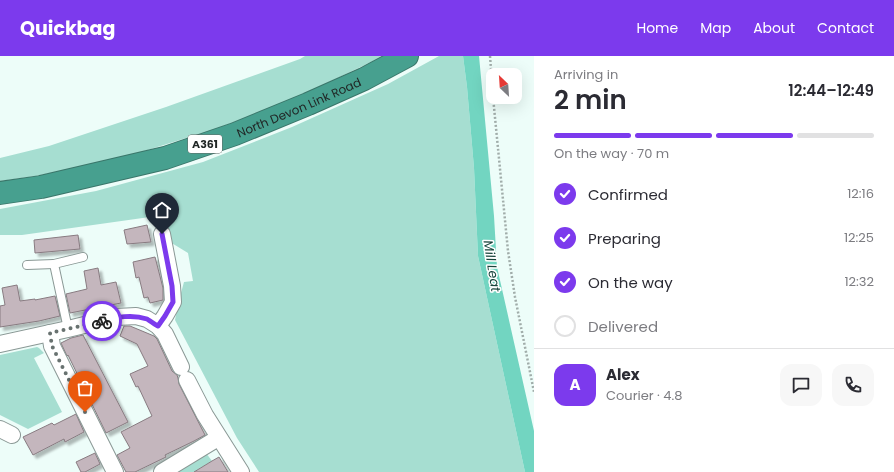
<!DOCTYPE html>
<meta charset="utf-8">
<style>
:root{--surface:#fff;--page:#f7f7f7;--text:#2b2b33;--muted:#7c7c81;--line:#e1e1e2;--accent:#7c3aed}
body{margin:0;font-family:Poppins,sans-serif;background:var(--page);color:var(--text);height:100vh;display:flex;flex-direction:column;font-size:15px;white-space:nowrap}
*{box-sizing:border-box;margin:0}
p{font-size:13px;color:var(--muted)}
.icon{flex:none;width:22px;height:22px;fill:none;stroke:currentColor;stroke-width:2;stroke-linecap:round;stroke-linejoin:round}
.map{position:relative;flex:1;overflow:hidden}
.panel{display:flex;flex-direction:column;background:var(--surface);width:360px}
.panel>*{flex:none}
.needle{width:26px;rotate:335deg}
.controls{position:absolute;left:486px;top:12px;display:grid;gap:8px}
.controls a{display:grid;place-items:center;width:36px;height:36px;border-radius:8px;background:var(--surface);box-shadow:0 4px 16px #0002;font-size:20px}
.pin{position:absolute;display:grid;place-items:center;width:34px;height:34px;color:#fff;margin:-41px -17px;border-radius:50% 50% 50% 0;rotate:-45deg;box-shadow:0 0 4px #0007}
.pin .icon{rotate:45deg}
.courier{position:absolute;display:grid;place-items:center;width:40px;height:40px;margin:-20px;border:3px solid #7c3aed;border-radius:50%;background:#fff;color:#222;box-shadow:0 1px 5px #0007}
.headline em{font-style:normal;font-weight:600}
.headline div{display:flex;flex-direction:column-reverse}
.headline{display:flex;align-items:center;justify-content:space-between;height:68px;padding:0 20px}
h1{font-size:26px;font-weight:600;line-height:30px}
.bar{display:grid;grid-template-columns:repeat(4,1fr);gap:6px 4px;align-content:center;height:48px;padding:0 20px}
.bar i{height:5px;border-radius:3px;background:var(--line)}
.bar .active{background:var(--accent)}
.bar p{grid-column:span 4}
.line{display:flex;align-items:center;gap:10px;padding:0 20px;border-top:1px solid var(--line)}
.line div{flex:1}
.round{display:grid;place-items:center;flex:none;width:42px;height:42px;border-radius:12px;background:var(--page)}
ol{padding:0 20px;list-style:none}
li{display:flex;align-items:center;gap:12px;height:44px}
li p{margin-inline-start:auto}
li .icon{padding:4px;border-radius:50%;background:var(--accent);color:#fff;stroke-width:4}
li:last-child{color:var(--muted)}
li i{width:22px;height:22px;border:2px solid var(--line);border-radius:50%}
header{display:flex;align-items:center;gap:24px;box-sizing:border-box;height:56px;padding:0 20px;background:var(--accent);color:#fff}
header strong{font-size:19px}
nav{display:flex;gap:22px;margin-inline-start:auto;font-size:14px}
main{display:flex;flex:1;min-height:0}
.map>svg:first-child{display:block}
.green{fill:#a6ded1}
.water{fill:#72d5c1}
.building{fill:#c4b6bd;stroke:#887b81;filter:url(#shadow)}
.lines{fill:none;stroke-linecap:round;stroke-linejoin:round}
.lane-casing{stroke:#8a9895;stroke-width:10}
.street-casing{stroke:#8a9895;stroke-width:18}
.highway-casing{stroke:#3a766a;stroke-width:24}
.path{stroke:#a1adaa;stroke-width:2.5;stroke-dasharray:2 2;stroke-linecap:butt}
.lane{stroke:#fff;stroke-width:8}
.street{stroke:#fff;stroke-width:16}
.highway{stroke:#47a08f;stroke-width:22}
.done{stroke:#687270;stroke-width:4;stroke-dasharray:0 7.2}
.route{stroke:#7c3aed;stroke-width:5}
.labels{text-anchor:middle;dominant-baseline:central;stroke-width:3;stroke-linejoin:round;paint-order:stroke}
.shield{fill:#fff;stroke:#646867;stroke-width:1}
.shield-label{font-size:11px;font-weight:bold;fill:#212726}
.street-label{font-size:12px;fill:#212726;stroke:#fff}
.water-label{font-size:13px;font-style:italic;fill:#17443b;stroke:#fff}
</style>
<header>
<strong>Quickbag</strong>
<nav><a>Home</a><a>Map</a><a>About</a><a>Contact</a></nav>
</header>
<main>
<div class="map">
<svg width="534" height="416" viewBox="0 0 534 416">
<defs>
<filter id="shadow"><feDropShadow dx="3.5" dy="3.5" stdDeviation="1" flood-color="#0004"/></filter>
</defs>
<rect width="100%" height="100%" fill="#edfdf9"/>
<g class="green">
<path d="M305,0h76l-10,6 -88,42 -71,26 -90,28 -86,18 -36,5v-23l49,-12 117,-39 134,-48z"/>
<path d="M439,0h24l4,31 7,81 4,88 47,216h-266l-22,-34 -62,-118 4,-20 5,-18 9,-1 -5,-28 -18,-11 -6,-27 -142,20h-22v-26l96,-18 107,-29 89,-35 96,-43z"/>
<path d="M37,291l2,1 5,5 -10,5 28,54 -34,17 -28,-14v-60z"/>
<path d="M206,397l6,8 -18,11h-20z"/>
</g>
<path class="water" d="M463,0h16l15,160 3,51 37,164v41h-9l-47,-216 -4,-88 -7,-81z"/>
<g class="building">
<path d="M147,169l4,17 -24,2 -3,-14z"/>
<path d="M78,179l2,14 -45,4 -1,-13z"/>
<path d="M155,201l8,31v12l-13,3 -2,-6 -4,1 -5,-21 -3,1 -3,-16z"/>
<path d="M98,212l3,17 15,-3 5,21 -51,10 -4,-19 21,-5 -3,-18z"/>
<path d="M17,229l3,16 15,-2v1l20,-4 5,20 -21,5 -39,6v-21l5,-1 -3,-17z"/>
<path d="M124,270h6l24,10 3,3 15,32 5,4 1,3 1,6 26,51 -11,6 -29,14 1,2 -31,15h-9l-9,-17 13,-7 -9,-16 31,-16 -14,-30 -2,1 -6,-13 18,-8 -11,-22 -17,-8z"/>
<path d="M83,279l45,87 -22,11 -38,-78 -1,1 -6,-13 10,-5z"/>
<path d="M76,358l8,18 -19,10 -1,-3 -31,16 -10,-18 29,-14 2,2z"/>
<path d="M95,397l5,11 -15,8h-4l-5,-10z"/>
<path d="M219,401l9,15h-34l18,-11z"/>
</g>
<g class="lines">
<g class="lane-casing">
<g id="lane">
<path d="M27,209l27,-1"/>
<path d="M68,273l-14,-65 29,-7"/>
</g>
</g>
<g class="street-casing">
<g id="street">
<path d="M158,270l7,-10 8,-14 -1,-16 -10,-52"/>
<path d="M50,277l2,13 63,126"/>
<path d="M0,288l68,-15 49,-12 19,-1 11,3 11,7 7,8 16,33"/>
<path d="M187,324l18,35 36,57"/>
<path d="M0,373l12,6"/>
<path d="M162,416l56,-34"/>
</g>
</g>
<g class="highway-casing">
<g id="highway">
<path id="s1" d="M0,137l41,-6 124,-29 70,-24 73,-30 56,-25 43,-23"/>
</g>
</g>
<g class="path">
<path d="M490,0l3,38"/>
<path d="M493,41l15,154 7,46 19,95"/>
</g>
<use href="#lane" class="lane"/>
<use href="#street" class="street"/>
<use href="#highway" class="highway"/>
</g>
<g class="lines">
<path class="done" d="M85,356l-33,-66 -2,-13 52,-12"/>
<path class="route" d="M102,265c15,-4 30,-7 45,-2 3,2 7,5 11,7l7,-10 8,-14 -1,-16 -10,-52"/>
</g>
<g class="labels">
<rect class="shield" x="188" y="79" width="34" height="18" rx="3"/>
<g class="shield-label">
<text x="205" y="88">A361</text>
</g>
<g class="street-label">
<text stroke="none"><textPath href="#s1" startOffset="312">North Devon Link Road</textPath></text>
</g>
<g class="water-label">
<text transform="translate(492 210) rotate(81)">Mill Leat</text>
</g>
</g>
</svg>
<div class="controls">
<a><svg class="needle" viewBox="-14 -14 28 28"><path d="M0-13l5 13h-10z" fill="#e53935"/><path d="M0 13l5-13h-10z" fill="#7c7c81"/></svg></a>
</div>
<div class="pin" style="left:85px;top:356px;background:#ea580c"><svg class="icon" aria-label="bag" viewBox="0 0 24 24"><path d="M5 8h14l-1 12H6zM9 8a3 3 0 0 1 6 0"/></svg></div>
<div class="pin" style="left:162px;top:178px;background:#1f2937"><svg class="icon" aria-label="home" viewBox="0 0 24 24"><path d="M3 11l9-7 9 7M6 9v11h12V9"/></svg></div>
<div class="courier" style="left:102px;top:265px"><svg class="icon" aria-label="bike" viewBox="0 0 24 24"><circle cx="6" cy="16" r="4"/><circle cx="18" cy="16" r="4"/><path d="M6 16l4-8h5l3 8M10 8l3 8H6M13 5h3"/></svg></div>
</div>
<section class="panel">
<div class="headline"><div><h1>2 min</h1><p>Arriving in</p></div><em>12:44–12:49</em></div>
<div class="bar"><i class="active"></i><i class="active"></i><i class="active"></i><i></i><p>On the way · 70 m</p></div>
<ol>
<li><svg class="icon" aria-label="check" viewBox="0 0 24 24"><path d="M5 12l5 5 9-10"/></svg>Confirmed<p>12:16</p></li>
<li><svg class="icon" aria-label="check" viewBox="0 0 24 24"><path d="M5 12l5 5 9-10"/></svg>Preparing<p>12:25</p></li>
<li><svg class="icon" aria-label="check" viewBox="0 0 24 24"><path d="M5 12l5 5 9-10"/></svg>On the way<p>12:32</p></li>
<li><i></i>Delivered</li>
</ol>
<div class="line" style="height:72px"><b class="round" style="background:var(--accent);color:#fff">A</b><div><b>Alex</b><p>Courier · 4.8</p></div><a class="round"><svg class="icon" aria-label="chat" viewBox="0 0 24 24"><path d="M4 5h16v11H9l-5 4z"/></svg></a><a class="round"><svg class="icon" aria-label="phone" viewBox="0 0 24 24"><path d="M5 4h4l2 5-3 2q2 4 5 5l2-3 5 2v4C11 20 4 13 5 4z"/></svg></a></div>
</section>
</main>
